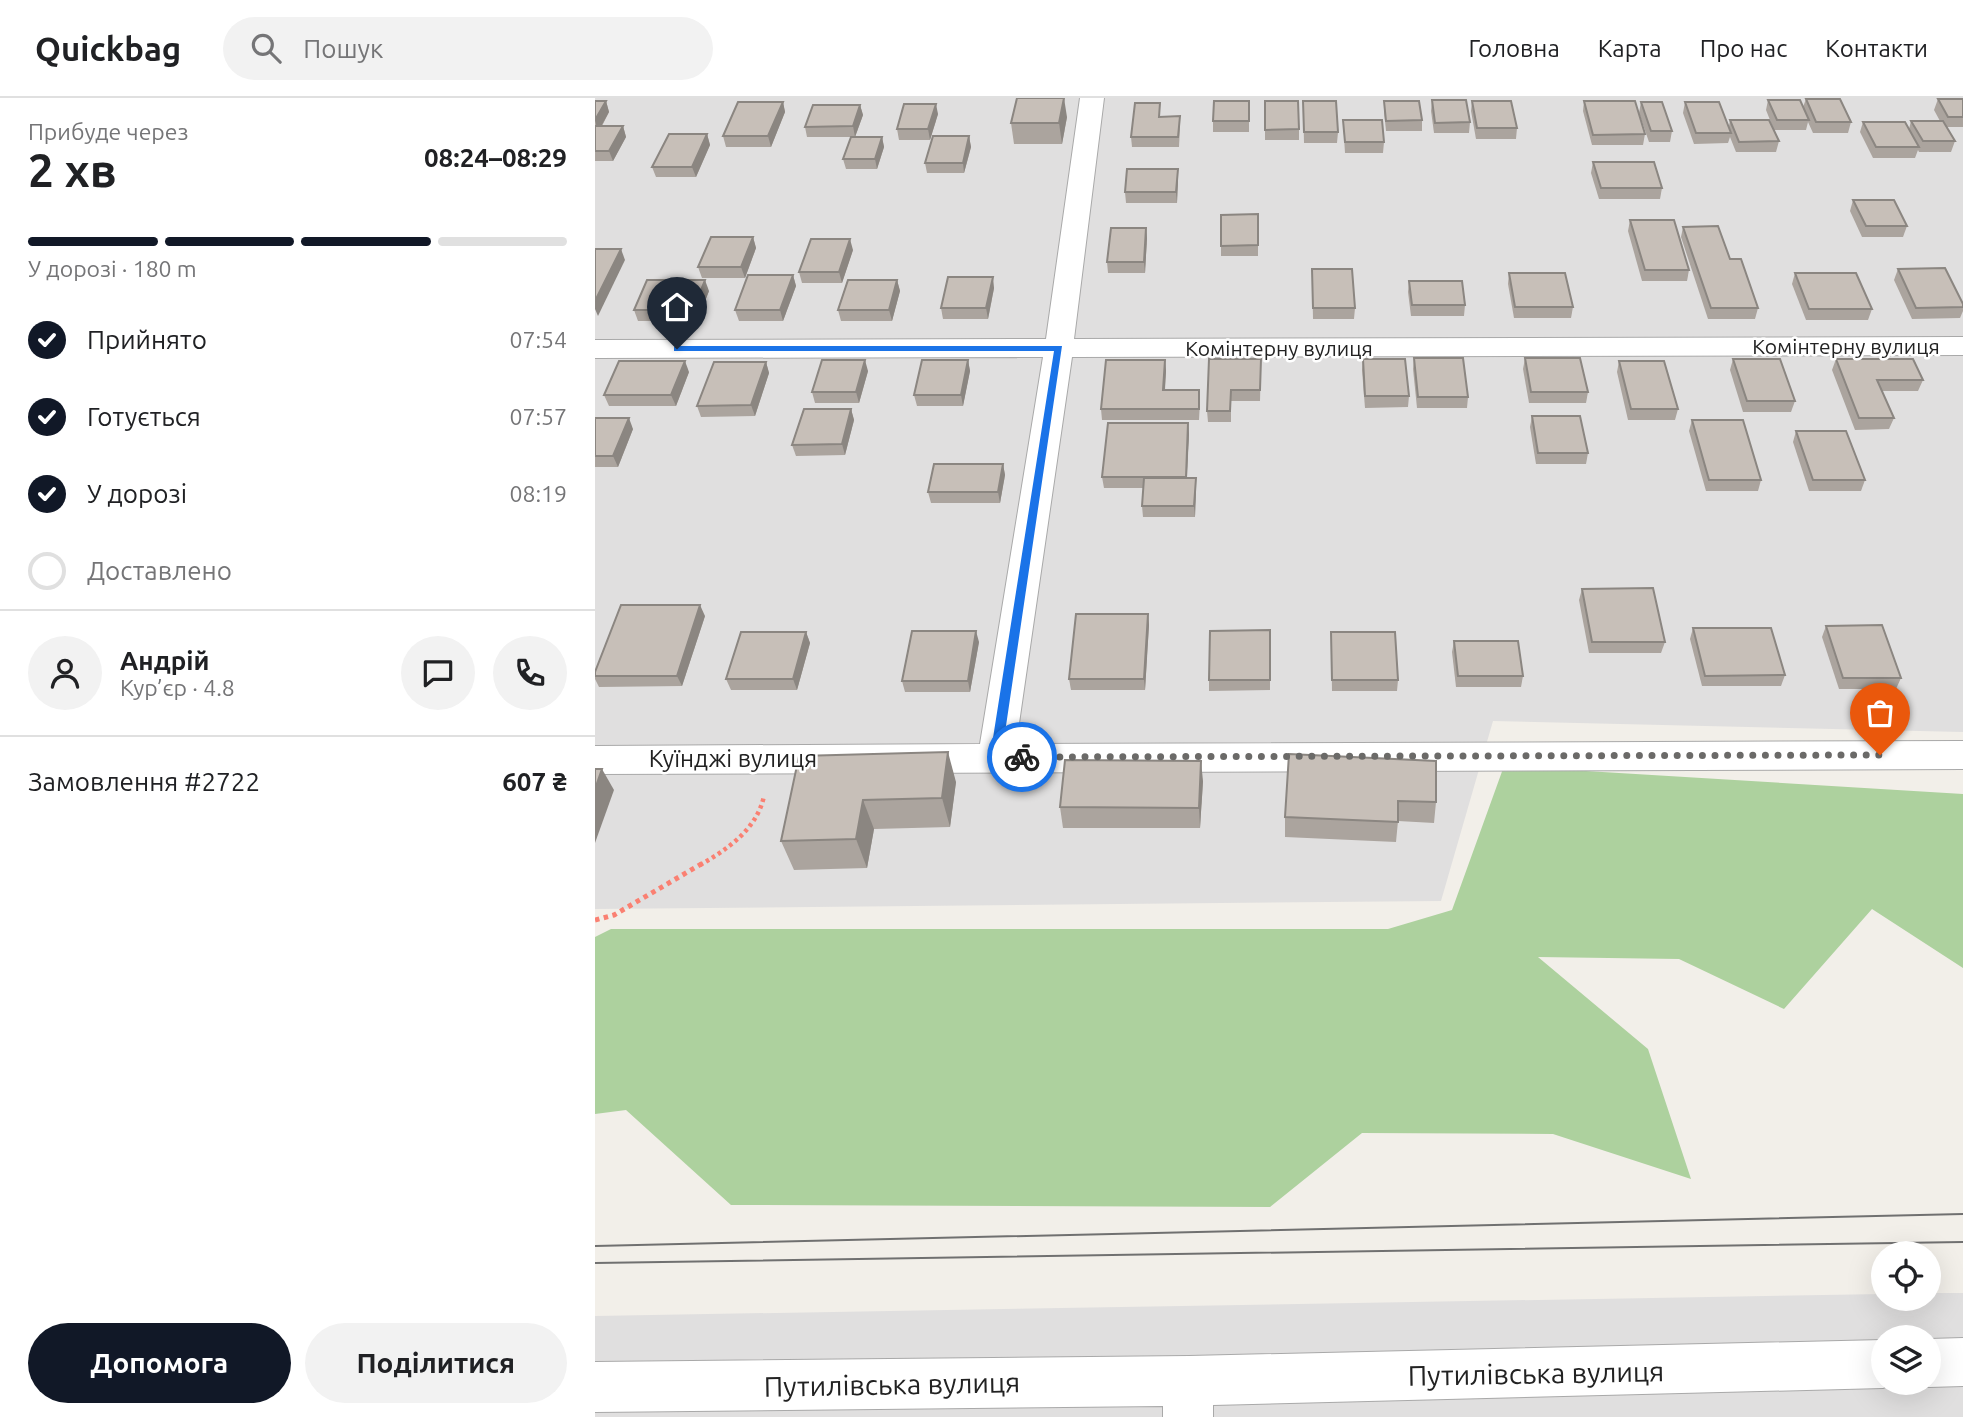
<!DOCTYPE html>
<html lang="uk">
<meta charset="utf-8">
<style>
:root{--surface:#fff;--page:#f2f2f2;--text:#202124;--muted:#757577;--line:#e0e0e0;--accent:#111827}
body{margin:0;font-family:Ubuntu,sans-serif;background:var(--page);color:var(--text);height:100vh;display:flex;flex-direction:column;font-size:26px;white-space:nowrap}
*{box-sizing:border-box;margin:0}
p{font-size:23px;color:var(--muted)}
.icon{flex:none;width:38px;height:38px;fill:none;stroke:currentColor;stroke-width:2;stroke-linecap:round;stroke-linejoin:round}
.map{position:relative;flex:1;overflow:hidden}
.side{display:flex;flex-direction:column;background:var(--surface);width:595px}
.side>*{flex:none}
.buttons{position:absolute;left:1276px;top:1143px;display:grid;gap:14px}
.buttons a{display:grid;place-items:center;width:70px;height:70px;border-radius:50%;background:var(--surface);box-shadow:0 7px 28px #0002;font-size:35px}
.pin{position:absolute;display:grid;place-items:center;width:60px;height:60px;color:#fff;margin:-72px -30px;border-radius:50% 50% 50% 0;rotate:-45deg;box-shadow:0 0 7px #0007}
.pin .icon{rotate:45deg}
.courier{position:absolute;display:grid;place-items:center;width:70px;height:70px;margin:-35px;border:5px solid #1a73e8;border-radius:50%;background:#fff;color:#222;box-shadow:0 2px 9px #0007}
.summary em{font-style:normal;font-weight:700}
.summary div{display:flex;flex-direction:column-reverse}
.summary{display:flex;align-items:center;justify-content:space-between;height:119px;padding:0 28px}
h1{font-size:46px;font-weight:700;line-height:52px}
.bar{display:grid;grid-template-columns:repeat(4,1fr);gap:10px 7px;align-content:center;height:84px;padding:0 28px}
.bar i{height:9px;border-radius:5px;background:var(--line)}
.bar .current{background:var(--accent)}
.bar p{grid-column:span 4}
.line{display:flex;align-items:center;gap:18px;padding:0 28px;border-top:2px solid var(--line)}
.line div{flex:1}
.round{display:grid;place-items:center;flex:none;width:74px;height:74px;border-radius:37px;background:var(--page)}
ol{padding:0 28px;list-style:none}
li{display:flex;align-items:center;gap:21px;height:77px}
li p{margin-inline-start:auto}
li .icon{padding:7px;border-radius:50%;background:var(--accent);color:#fff;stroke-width:4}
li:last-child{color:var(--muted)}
li i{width:38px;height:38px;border:4px solid var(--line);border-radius:50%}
.button{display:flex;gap:14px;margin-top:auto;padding:14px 28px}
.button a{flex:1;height:80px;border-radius:42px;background:var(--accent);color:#fff;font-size:28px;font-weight:700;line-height:80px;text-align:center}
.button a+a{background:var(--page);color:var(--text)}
header{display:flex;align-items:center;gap:42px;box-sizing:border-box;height:98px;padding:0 35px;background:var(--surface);border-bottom:2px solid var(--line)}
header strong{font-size:33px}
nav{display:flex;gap:38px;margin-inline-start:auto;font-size:24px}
.search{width:490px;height:63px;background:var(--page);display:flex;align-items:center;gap:18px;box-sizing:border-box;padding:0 24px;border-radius:38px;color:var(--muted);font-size:26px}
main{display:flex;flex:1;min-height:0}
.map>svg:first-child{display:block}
.residential{fill:#e0dfdf;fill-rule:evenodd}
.forest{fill:#add19e}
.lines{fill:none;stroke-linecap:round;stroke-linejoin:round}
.minor-casing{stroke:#a9a9a9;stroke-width:2}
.path-far1{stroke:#fa8072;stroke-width:4.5;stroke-dasharray:3.5 3.5;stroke-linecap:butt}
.path{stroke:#fa8072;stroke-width:5;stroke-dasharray:4.5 4.5;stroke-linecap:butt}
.minor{fill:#fff;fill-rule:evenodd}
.tram{stroke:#707070;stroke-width:2}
.wall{fill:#aba49e}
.shaded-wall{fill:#8b8681}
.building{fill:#c7bfb8;stroke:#8b8681;stroke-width:2}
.route{fill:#1a73e8}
.done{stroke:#6b6a68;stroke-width:7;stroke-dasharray:0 12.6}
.labels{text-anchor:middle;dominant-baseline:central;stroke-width:5;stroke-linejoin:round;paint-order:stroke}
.far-street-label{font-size:21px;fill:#222;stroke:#fff}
.street-label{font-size:24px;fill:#222;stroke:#fff}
.near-street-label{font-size:28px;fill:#222;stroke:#fff}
</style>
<header>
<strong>Quickbag</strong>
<div class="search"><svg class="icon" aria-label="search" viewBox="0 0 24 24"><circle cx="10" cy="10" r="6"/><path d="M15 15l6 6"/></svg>Пошук</div>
<nav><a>Головна</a><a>Карта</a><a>Про нас</a><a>Контакти</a></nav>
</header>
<main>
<section class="side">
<div class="summary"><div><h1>2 хв</h1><p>Прибуде через</p></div><em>08:24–08:29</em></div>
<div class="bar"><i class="current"></i><i class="current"></i><i class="current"></i><i></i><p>У дорозі · 180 m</p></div>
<ol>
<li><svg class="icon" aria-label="check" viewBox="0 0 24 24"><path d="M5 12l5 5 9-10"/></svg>Прийнято<p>07:54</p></li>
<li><svg class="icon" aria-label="check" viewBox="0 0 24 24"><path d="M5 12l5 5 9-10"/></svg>Готується<p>07:57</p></li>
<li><svg class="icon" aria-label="check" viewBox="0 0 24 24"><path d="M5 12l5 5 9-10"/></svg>У дорозі<p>08:19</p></li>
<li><i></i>Доставлено</li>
</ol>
<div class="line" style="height:126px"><a class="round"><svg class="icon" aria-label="person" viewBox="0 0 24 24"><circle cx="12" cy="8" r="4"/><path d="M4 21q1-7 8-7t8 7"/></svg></a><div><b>Андрій</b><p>Кур’єр · 4.8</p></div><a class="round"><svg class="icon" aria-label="chat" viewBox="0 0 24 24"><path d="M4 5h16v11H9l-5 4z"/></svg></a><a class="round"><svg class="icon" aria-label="phone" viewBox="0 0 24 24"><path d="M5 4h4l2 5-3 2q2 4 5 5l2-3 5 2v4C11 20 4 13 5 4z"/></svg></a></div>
<div class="line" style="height:91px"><div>Замовлення #2722</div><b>607 ₴</b></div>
<div class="button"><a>Допомога</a><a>Поділитися</a></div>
</section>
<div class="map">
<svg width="1368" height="1319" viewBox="0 0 1368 1319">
<rect width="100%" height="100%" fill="#f2efe9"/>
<g class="residential">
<path d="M0,0h1368v634l-470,-11 -52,180 -846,8z"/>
<path d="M1334,1195h34v124h-1368v-101l1288,-22v4h46zM1288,1239h46v45h-46z"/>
</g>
<path class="forest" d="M909,668l459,28v174l-91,-59 -88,100 -105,-50 -141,-2 110,92 43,130 -138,-45 -191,-1 -92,74 -539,-2 -105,-95 -31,4v-177l16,-8h777l64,-19z"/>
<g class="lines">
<g class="minor-casing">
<g id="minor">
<path d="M485,0h24l-30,241 889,-2v18l-891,2 -56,387 947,-3v28l-1368,5v-28l385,-2 63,-387 -448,1v-18l451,-1z"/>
<path d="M1368,1240v48l-34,1 -12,-5h12v-43z"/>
<path d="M1288,1242v42h14l-14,6 -670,17v12h-50v-11l-568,6v-50l594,-6z"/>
</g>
</g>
<path class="path-far1" d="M105,767c28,-16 57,-36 64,-69"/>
<path class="path" d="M0,822l19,-5 89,-52"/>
<use href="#minor" class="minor"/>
<g class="tram">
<path d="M0,1148l1368,-32"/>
<path d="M0,1165l1368,-21"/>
</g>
</g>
<g class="wall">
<path d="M1211,1l45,23 -3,11h-35l-5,-11 -2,8h-32l-8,-20 2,-10 35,7z"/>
<path d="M1343,1h25v28h-16l8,14 -4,11h-32l-1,-2 -3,8h-42l-13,-26 3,-10 46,7 2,-8h29l-6,-11z"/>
<path d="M837,2l38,22 -1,11h-35l-3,-22z"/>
<path d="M0,3h11l3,11 -7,14h21l3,11 -13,24h-18z"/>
<path d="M654,3v31h-36v-11z"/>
<path d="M670,3l34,28v11h-34z"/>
<path d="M708,3l35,31 -1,11h-33z"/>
<path d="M789,3l38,19v11h-36l-2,-20z"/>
<path d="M877,3l45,27 -1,11h-40l-5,-28z"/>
<path d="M989,3l61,33 -2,11h-51l-9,-34z"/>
<path d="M188,4l2,10 -14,35h-45l-3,-11z"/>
<path d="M1046,4l31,29 -2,11h-21l-10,-29z"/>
<path d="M1090,4l44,24 1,-6 49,21 -3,11h-40l-6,-15 -2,6 -34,1 -11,-31z"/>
<path d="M265,7l3,10 -8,22h27l2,10 -7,22h-31l-3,-10 8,-22h-44l-2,-10z"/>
<path d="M343,16l-8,26h-31l-2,-11z"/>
<path d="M472,19l-5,27h-48l-3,-21z"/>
<path d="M565,19l20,10 -1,20h-47l-1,-10z"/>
<path d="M748,22l41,22 -1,11h-38z"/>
<path d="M112,36l3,11 -14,32h-40l-4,-10z"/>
<path d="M374,38l2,11 -7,26h-37l-2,-10z"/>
<path d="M998,64l69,26 -2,11h-61l-8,-26z"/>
<path d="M583,71l-1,34h-51l-1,-11z"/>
<path d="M1258,102l54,26 -4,11h-41l-12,-26z"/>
<path d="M663,116v42h-37v-10z"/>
<path d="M1035,122l59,50 -2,11h-45l-14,-50z"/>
<path d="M1088,129l75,81 -3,11h-47l-27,-82z"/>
<path d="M551,130l1,10 -2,35h-37l-1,-11z"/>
<path d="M158,139l3,11 -11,30h-43l-4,-11z"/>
<path d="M258,152l-11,33h-40l-3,-11z"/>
<path d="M717,171l43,39 -1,11h-41z"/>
<path d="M1303,171l65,35v7l-3,7 -48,1 -18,-39z"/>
<path d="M914,175l64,34 -2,11h-57l-6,-34z"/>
<path d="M1200,175l77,36 -4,11h-62l-14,-36z"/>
<path d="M198,177l3,11 -13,35h-44l-4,-11z"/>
<path d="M302,182l3,11 -8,30h-51l-3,-11z"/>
<path d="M814,183l56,24 -1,11h-53l-3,-24z"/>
<path d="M399,190l-6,31h-45l-2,-11z"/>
<path d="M114,193l-12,30h-59l-4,-11z"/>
<path d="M819,260l54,39 -1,11h-50l-4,-39z"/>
<path d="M930,260l63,34 -2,11h-57l-6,-34z"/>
<path d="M666,261l-1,42h-29v21h-23l-1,-11z"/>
<path d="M768,261l46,37 -1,11 -43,1 -3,-38z"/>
<path d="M1138,261l62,42 -4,11h-48l-13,-42z"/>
<path d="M1241,261l87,21 -5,11h-36l12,27 -5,11 -34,1 -23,-60z"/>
<path d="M373,262l2,11 -7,35h-46l-3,-11z"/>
<path d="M570,262l1,11 -1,19 35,11 -1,19h-97l-1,-11z"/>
<path d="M1024,263l59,48 -3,11h-47l-11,-48z"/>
<path d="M171,264l3,11 -14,43 -54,1 -4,-11z"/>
<path d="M273,273l-9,32h-44l-3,-11z"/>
<path d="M94,274l-13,34h-67l-5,-11z"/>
<path d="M256,311l3,11 -9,35 -49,1 -4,-11z"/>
<path d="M937,318l56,37 -2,11h-50l-6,-37z"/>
<path d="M0,320l38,11 -15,38h-23z"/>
<path d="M1097,322l69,60 -3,11h-52l-17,-60z"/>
<path d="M593,325l1,11 -2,44h9l-1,39h-52l-1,-11 2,-18h-40l-2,-11z"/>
<path d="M1201,333l69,49 -4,11h-52l-16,-49z"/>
<path d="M408,366l2,11 -5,28h-69l-3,-11z"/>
<path d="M987,491l83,53 -4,11h-72l-10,-53z"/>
<path d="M553,516l1,11 -4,65h-74l-2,-11z"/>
<path d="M110,518l-23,70 -83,1 -4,-8v-7z"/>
<path d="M1231,528l75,52 -5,11h-57l-17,-52z"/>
<path d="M1098,530l92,47 -4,11h-79l-12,-47z"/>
<path d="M675,532v60l-61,1v-11z"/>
<path d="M211,534l4,11 -13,47h-66l-5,-11z"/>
<path d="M736,534l67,48 -1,11h-65z"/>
<path d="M859,543l69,35 -2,11h-65l-4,-35z"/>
<path d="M384,544l-9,50h-65l-3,-11z"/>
<path d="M694,656l147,48 -2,21 -36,-2 -2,21 -111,-5v-20z"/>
<path d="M204,658l157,26 -6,45 -76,2 -7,39 -73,2 -13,-29z"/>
<path d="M608,683l-3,47h-137l-3,-21z"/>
</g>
<g class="shaded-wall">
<path d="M469,0l3,19 -5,27 -3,-21z"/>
<path d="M11,3l3,11 -11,20 -3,-12z"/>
<path d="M188,4l2,10 -14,35 -3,-11z"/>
<path d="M341,6l2,10 -8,26 -2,-11z"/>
<path d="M265,7l3,10 -8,22 -2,-11z"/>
<path d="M28,28l3,11 -13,24 -4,-10z"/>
<path d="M112,36l3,11 -14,32 -4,-10z"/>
<path d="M374,38l2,11 -7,26 -1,-10z"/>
<path d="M287,39l2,10 -7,22 -2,-10z"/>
<path d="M583,71v11l-1,23 -1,-11z"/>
<path d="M551,130l1,10 -2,35 -1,-11z"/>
<path d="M158,139l3,11 -11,30 -4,-11z"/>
<path d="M255,141l3,11 -11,33 -3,-11z"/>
<path d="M26,151l4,11 -27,56 -3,-7v-8z"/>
<path d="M198,177l3,11 -13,35 -3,-11z"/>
<path d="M398,179l1,11 -6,31 -2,-11z"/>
<path d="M110,182l4,11 -12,30 -4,-11z"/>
<path d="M302,182l3,11 -8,30 -3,-11z"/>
<path d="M270,262l3,11 -9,32 -3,-11z"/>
<path d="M373,262l2,11 -7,35 -2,-11z"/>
<path d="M570,262l1,11 -2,30 -1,-11z"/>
<path d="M90,263l4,11 -13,34 -5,-11z"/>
<path d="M171,264l3,11 -14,43 -4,-11z"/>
<path d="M256,311l3,11 -9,35 -3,-11z"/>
<path d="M34,320l4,11 -15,38 -5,-11z"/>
<path d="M593,325l1,11 -3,54v-11z"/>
<path d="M408,366l2,11 -5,28 -2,-11z"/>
<path d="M601,380v11l-1,28 -1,-11z"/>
<path d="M105,507l5,11 -23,70 -5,-10z"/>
<path d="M553,516l1,11 -4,65 -1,-11z"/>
<path d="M381,533l3,11 -9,50 -2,-11z"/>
<path d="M211,534l4,11 -13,47 -4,-11z"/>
<path d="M353,654l8,30 -6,45 -8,-29z"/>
<path d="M606,663l2,20 -3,47 -1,-20z"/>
<path d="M7,671l12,21 -19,53v-54z"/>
<path d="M268,702l11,29 -7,39 -11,-29z"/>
</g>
<g class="building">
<path d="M422,0h47l-5,25h-48z"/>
<path d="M1211,1h34l11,23h-35z"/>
<path d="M1343,1h25v18h-15z"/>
<path d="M837,2h34l4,22 -35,1z"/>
<path d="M1173,2h32l9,20h-32z"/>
<path d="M0,3h11l-11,19z"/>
<path d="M619,3h35v20h-36z"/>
<path d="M670,3h33l1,28 -34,1z"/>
<path d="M708,3h33l2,31h-34z"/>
<path d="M789,3h35l3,19 -36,1z"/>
<path d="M877,3h39l6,27h-40z"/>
<path d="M989,3h51l10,33 -52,1z"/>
<path d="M143,4h45l-15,34h-45z"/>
<path d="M1046,4h21l10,29h-21z"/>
<path d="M1090,4h34l12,31h-35z"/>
<path d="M540,5h25l-1,14 21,-1 -2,21h-47z"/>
<path d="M309,6h32l-8,25h-31z"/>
<path d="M218,7h47l-7,21 -48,1z"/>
<path d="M748,22h39l2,22h-39z"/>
<path d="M1135,22h39l10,21 -40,1z"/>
<path d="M1316,23h32l12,20h-32z"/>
<path d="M1268,24h42l14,25h-43z"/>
<path d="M0,28h28l-14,25h-14z"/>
<path d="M74,36h38l-15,33h-40z"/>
<path d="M338,38h36l-6,27h-38z"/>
<path d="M256,39h31l-7,22h-32z"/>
<path d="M998,64h61l8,26h-61z"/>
<path d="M532,71h51l-2,23h-51z"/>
<path d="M1258,102h41l13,26h-41z"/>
<path d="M663,116v31l-37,1v-31z"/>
<path d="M1035,122h44l15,50h-44z"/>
<path d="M1123,128l12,33h11l17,49h-47l-28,-81z"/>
<path d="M516,130h35l-2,34h-37z"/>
<path d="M116,139h42l-12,30h-43z"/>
<path d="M216,141h39l-11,33h-40z"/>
<path d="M0,151h26l-26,52z"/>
<path d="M1350,170l18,36v3l-47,1 -18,-39z"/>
<path d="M717,171h40l3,39h-42z"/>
<path d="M914,175h56l8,34h-58z"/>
<path d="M1200,175h61l16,36h-63z"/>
<path d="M153,177h45l-13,35h-45z"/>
<path d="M353,179h45l-7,31h-45z"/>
<path d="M52,182h58l-12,30h-59z"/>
<path d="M253,182h49l-8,30h-51z"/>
<path d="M814,183h53l3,24h-53z"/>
<path d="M819,260h49l5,39h-50z"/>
<path d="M930,260h55l8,34h-57z"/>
<path d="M614,261h52l-1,31h-29l-1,21h-23z"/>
<path d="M768,261h42l4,37h-44z"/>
<path d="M1138,261h47l15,42h-48z"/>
<path d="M1241,261h77l10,21h-46l17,38h-35z"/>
<path d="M227,262h43l-9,32h-44z"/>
<path d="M327,262h46l-7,35h-47z"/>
<path d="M511,262h59l-2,30h36v19h-98z"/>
<path d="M24,263h66l-14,34h-67z"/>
<path d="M1024,263h45l14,48h-47z"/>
<path d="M119,264h52l-15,43 -54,1z"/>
<path d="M209,311h47l-9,35 -50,1z"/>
<path d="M937,318h48l8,37h-50z"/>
<path d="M0,320h34l-16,38h-18z"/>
<path d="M1097,322h51l18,60h-52z"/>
<path d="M513,325h80l-2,54h-84z"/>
<path d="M1201,333h50l19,49h-52z"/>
<path d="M339,366h69l-5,28h-70z"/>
<path d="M549,380h52l-2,28h-52z"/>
<path d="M1058,490l12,54h-73l-10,-53z"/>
<path d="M26,507h79l-23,71h-82v-4z"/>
<path d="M481,516h72l-4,65h-75z"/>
<path d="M1287,527l19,53h-58l-17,-52z"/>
<path d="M1098,530h78l14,47 -80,1z"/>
<path d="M675,532v50h-61l1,-49z"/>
<path d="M317,533h64l-8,50h-66z"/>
<path d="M146,534h65l-13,47h-67z"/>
<path d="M736,534h64l3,48h-66z"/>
<path d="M859,543h64l5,35h-65z"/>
<path d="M353,654l-6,46 -79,2 -7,39 -75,2 18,-85z"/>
<path d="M694,656l147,7v41l-38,-1v21l-113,-5z"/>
<path d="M470,662l136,1 -2,47 -139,-1z"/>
<path d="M0,671h7l-7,20z"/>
</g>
<path class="route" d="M82,248h385l-60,407 24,1v6l-30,1 -6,-4 64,-406h-380v-4z"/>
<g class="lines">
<path class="done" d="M427,659l858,-2"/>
</g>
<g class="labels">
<g class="far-street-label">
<text x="1251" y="248">Комінтерну вулиця</text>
<text x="684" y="250">Комінтерну вулиця</text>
</g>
<g class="street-label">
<text x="138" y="660">Куїнджі вулиця</text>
</g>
<g class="near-street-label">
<text transform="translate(941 1275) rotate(-1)">Путилівська вулиця</text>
<text transform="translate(297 1286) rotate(-1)">Путилівська вулиця</text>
</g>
</g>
</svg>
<div class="buttons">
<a><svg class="icon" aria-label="locate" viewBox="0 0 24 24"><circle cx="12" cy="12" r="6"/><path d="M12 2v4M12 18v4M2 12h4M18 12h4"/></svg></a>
<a><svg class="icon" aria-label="layers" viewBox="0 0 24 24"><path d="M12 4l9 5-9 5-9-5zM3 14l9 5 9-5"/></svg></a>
</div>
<div class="pin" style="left:1285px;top:657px;background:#ea580c"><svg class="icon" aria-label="bag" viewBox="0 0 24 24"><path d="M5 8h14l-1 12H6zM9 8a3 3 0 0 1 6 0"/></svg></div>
<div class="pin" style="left:82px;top:251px;background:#1f2937"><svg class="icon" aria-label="home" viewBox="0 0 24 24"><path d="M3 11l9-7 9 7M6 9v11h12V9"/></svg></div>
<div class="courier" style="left:427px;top:659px"><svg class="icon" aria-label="bike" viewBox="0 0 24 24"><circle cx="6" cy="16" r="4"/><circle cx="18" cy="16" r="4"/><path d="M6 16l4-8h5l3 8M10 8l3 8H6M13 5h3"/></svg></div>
</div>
</main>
